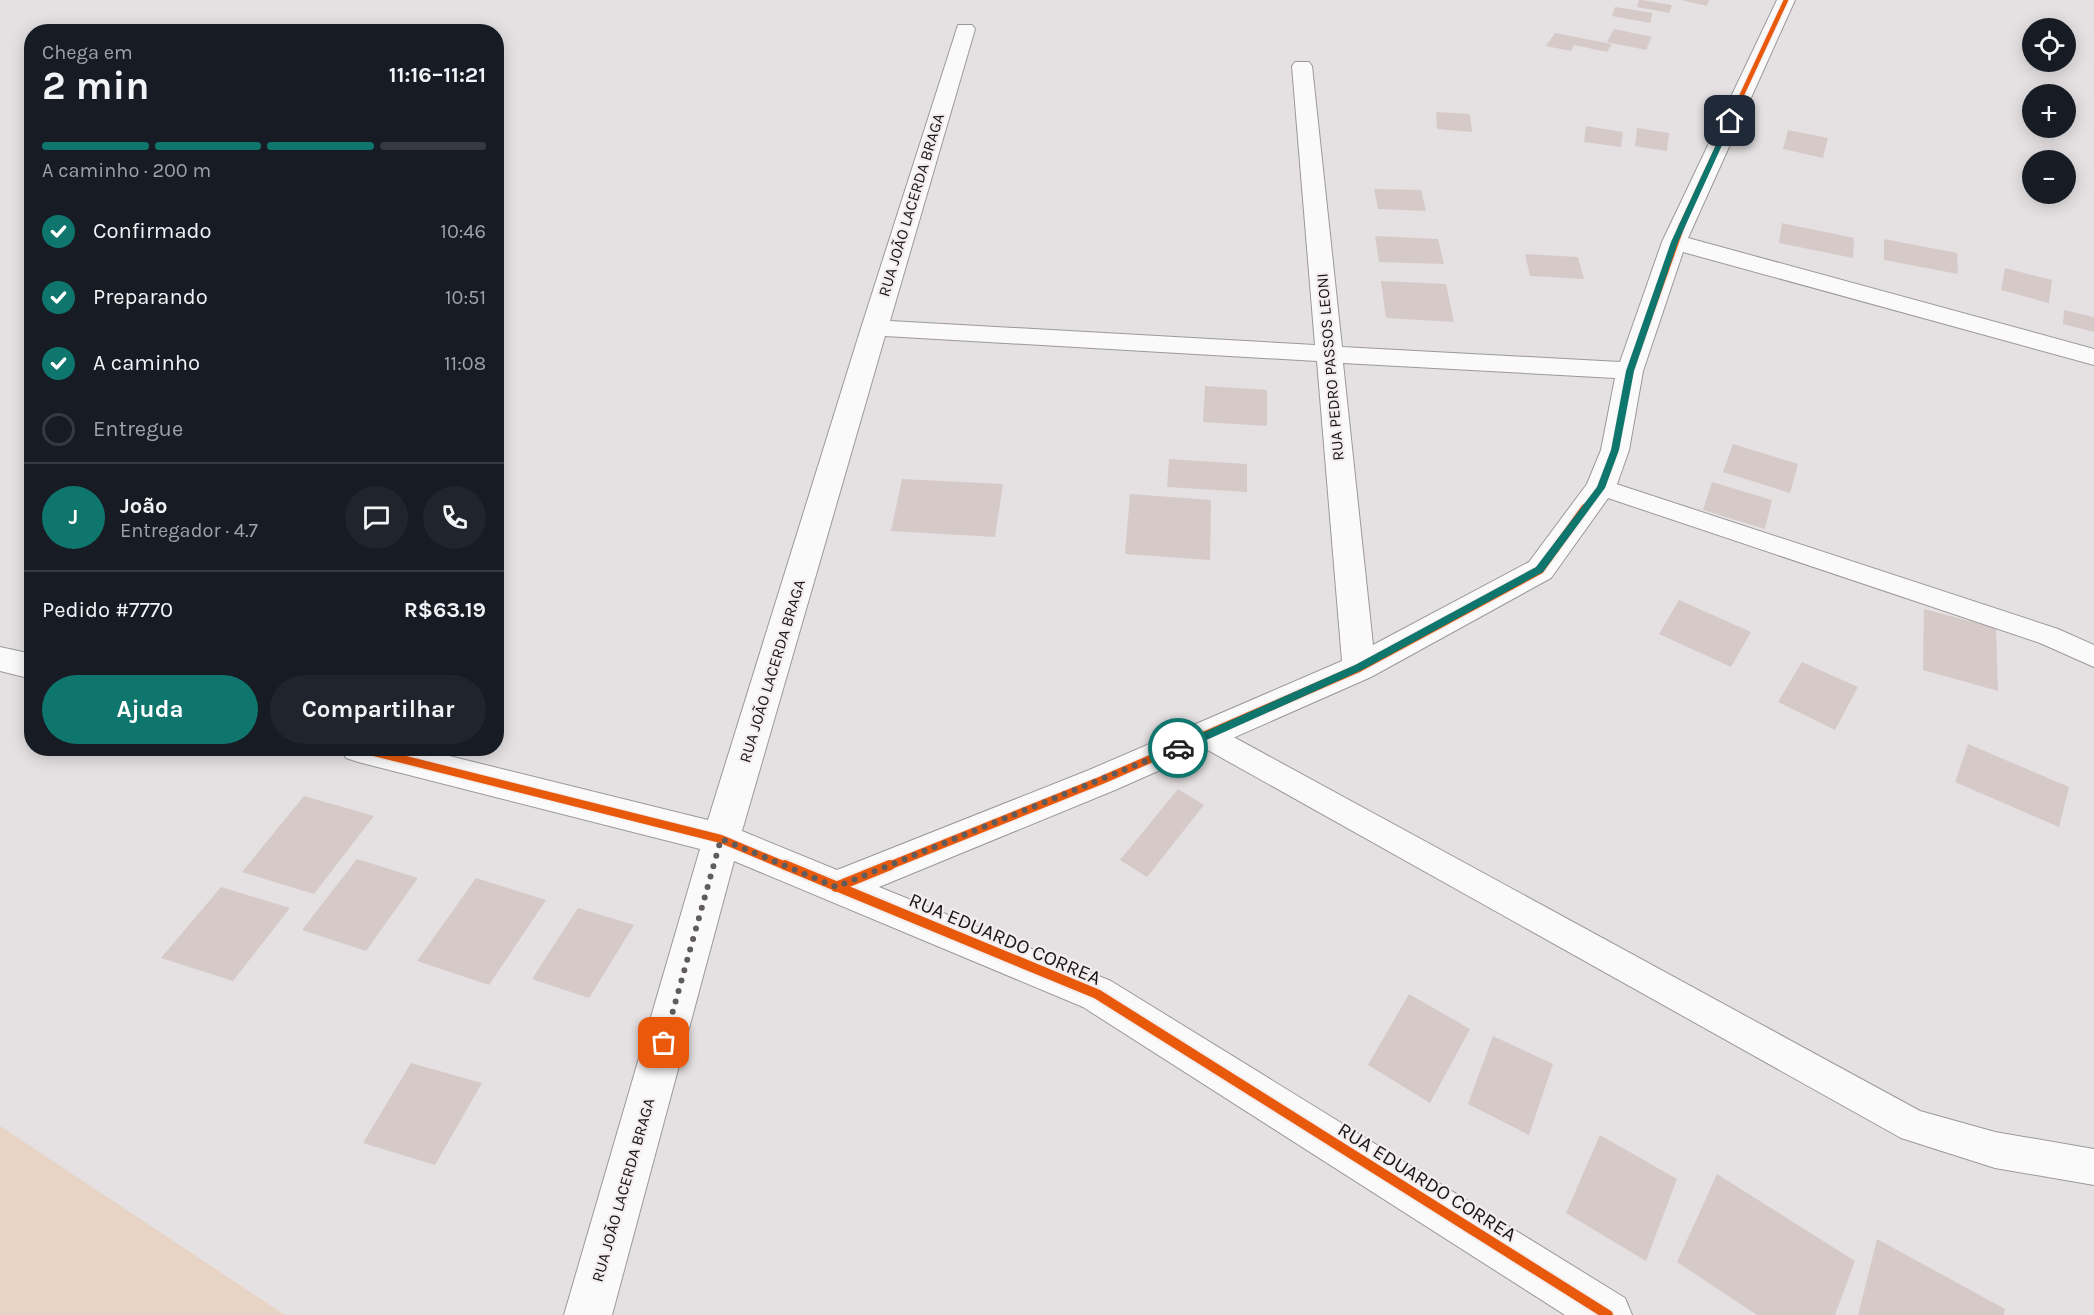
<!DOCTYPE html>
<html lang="pt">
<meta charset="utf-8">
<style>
:root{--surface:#171b24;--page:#20242c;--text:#f1f3f6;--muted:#9ea1a6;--line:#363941;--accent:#0f766e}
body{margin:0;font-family:Karla,sans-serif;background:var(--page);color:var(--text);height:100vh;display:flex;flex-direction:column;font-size:22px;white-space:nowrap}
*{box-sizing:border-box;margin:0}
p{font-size:20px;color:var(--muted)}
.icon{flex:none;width:33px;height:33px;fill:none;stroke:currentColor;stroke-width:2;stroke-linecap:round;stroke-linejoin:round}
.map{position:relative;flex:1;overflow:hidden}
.panel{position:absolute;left:24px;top:24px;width:480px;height:732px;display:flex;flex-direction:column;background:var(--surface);border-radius:24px;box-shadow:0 3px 15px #0003}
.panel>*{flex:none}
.buttons{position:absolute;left:2022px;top:18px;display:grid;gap:12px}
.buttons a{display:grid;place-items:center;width:54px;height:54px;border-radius:50%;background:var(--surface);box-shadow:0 3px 15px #0003;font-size:30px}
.pin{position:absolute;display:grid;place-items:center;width:51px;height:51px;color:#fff;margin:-26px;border-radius:12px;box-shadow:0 3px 9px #0006}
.courier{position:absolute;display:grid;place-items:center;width:60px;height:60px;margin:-30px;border:4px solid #0f766e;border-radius:50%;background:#fff;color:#222;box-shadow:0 2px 8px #0007}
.summary em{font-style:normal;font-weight:700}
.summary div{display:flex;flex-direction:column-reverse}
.summary{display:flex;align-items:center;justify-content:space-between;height:102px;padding:0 18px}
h1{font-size:39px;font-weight:700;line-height:45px}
.bar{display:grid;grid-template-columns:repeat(4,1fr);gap:9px 6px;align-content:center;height:72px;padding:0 18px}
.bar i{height:8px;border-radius:4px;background:var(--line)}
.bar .selected{background:var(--accent)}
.bar p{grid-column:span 4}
.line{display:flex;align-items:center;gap:15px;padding:0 18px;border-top:2px solid var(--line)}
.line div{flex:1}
.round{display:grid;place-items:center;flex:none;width:63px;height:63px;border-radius:32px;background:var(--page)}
ol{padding:0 18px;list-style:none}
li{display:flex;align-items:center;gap:18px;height:66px}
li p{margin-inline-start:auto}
li .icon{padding:6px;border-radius:50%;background:var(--accent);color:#fff;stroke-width:4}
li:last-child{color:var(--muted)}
li i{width:33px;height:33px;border:3px solid var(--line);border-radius:50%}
.action{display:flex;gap:12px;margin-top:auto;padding:12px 18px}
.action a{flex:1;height:69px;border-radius:36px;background:var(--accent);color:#fff;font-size:24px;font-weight:700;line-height:69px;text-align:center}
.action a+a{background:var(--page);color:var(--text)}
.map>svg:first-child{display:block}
.green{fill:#e7d4c5}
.building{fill:#d5cac8}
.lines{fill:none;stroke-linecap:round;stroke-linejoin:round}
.service-casing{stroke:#9b9899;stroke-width:2}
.minor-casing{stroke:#9b9899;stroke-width:2}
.service{fill:#fbfafb;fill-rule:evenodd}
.minor{fill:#fbfafb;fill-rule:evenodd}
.cycleway-far3-casing{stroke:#f4edee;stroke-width:7}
.cycleway-far2-casing{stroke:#f4edee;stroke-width:9}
.cycleway-far1-casing{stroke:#f4edee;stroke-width:11}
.cycleway-casing{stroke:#f4edee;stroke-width:14}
.cycleway-far3{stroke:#e8590c;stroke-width:4.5}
.cycleway-far2{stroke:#e8590c;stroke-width:6}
.cycleway-far1{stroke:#e8590c;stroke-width:8}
.cycleway{stroke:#e8590c;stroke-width:10}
.route{fill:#0f766e}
.done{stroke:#605c5d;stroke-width:6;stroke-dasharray:0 10.8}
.labels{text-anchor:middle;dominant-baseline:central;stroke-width:4.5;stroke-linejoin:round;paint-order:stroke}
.street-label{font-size:16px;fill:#181516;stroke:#f4edee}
.near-street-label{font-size:20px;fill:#181516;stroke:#f4edee}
</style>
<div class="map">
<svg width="2094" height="1315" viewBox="0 0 2094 1315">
<rect width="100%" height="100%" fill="#e5e1e2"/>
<path class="green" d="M0,1126l285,189h-285z"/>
<g class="building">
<path d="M1639,0h2l31,5 -3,8 -32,-6z"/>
<path d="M1681,0h28l-2,6z"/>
<path d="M1615,7l38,6 -3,10 -38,-7z"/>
<path d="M1614,29l38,8 -6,13 -39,-8z"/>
<path d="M1555,33l57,11 -5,8 -33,-7 -3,6 -25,-5z"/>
<path d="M1436,112l34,2 2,18 -35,-3z"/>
<path d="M1586,126l37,6 -2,15 -37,-5z"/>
<path d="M1637,128l32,5 -2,18 -32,-5z"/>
<path d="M1788,130l40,8 -5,20 -40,-9z"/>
<path d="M1374,189l47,1 5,21 -48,-2z"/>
<path d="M1782,223l72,15 -1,20 -74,-15z"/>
<path d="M1375,236l63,3 6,25 -65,-2z"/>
<path d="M1884,239l73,14 1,21 -74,-14z"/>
<path d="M1525,254l53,3 6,22 -54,-3z"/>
<path d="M2005,268l47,12 -3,23 -48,-13z"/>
<path d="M1381,281l65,3 8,38 -68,-4z"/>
<path d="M2064,310l30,7v15l-31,-8z"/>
<path d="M1205,386l62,4v36l-64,-4z"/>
<path d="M1733,444l65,20 -8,29 -67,-21z"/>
<path d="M1169,459l78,5v28l-80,-5z"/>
<path d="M902,479l101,5 -8,53 -104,-6z"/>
<path d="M1712,482l60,18 -7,29 -62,-19z"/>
<path d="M1130,494l81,6 -1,60 -85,-6z"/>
<path d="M1679,600l72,32 -20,35 -72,-33z"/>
<path d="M1924,609l72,19 2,63 -75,-21z"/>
<path d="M1802,662l56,25 -23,43 -57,-28z"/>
<path d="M1968,744l101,43 -10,40 -104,-45z"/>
<path d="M1178,789l26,16 -57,72 -27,-17z"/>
<path d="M304,796l70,20 -60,78 -72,-22z"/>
<path d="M357,859l61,19 -52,73 -64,-21z"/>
<path d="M476,878l70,22 -57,85 -72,-24z"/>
<path d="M221,887l69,21 -57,73 -72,-23z"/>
<path d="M578,908l56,17 -45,73 -57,-19z"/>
<path d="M1409,994l61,35 -40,74 -62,-38z"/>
<path d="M1493,1036l60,28 -24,71 -61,-31z"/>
<path d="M411,1063l71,20 -47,82 -72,-22z"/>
<path d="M1600,1135l77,44 -31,82 -80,-48z"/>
<path d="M1717,1174l138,87 -20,54h-78l-80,-53z"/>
<path d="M1877,1239l128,70 -1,6h-146z"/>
</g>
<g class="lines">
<g class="service-casing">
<g id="service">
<path d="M1601,479l457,150 36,16v22l-54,-24 -447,-150 -4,-6 4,-6z"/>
<path d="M1207,725l10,3 703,383 75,21 99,17v36l-99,-17 -94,-30 -704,-394 -4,-8 4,-8z"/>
</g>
</g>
<g class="minor-casing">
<g id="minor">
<path d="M1777,0h18l-107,238 406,111v16l-411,-113 -40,119 -14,79 -13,37 -65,91 -180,99 -256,113 -236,97 232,94 514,317 7,17h-67l-482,-308 -349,-146 -122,454h-48l136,-466 -342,-87 -12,-4 -5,-10h76l291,72 153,-492 97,-303h14l3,4 -85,292 425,24 -23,-279 3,-4h14l3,4 30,281 278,15 42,-120zM885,336l432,25 25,300 -253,109 -252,100 -95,-39zM1343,363l272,15 -14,72 -14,34 -58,78 -156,83z"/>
<path d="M0,647l32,7v25l-32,-8z"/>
</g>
</g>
<use href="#service" class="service"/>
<use href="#minor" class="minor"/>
<g class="cycleway-far3-casing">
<path id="cycleway-far3" d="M1681,226l105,-226"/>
</g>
<g class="cycleway-far2-casing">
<path id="cycleway-far2" d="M1584,510l17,-23 14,-37 15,-79 52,-146"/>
</g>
<g class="cycleway-far1-casing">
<g id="cycleway-far1">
<path d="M358,748l363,91 67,28"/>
<path d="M886,867l216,-87 257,-112 181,-98 45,-62"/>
</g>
</g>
<g class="cycleway-casing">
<g id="cycleway">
<path d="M785,865l312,129 511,321"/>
<path d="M836,887l54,-22"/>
</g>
</g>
<use href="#cycleway-far3" class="cycleway-far3"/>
<use href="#cycleway-far2" class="cycleway-far2"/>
<use href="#cycleway-far1" class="cycleway-far1"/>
<use href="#cycleway" class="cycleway"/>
</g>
<path class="route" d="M1730,119l3,2 -55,121 -44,129 -15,79 -14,38 -62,84 -181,98 -180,81h-7v-6l180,-80 181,-98 61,-80 14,-37 15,-79 45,-129 56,-121z"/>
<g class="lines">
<path class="done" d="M664,1043l57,-204 115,48 342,-139"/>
</g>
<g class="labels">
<g class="street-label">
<text transform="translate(911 205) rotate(-73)">RUA JOÃO LACERDA BRAGA</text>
<text transform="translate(1330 367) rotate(-95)">RUA PEDRO PASSOS LEONI</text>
<text transform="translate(772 671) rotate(-73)">RUA JOÃO LACERDA BRAGA</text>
<text transform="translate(623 1190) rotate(-74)">RUA JOÃO LACERDA BRAGA</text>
</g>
<g class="near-street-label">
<text transform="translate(1005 939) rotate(23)">RUA EDUARDO CORREA</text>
<text transform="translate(1427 1182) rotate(32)">RUA EDUARDO CORREA</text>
</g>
</g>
</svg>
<div class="buttons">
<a><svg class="icon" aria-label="locate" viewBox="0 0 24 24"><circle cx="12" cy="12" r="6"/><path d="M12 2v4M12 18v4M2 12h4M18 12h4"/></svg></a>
<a>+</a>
<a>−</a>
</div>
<div class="pin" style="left:664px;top:1043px;background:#ea580c"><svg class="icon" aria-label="bag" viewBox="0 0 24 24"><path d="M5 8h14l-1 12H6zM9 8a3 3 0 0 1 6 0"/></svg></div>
<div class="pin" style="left:1730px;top:121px;background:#1f2937"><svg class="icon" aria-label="home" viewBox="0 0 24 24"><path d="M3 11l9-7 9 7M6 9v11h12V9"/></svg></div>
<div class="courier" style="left:1178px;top:748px"><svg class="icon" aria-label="car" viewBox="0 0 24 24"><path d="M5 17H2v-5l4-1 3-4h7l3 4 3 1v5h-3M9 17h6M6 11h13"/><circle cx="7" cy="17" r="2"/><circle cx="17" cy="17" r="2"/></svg></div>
<section class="panel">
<div class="summary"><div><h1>2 min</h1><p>Chega em</p></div><em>11:16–11:21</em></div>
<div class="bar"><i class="selected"></i><i class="selected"></i><i class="selected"></i><i></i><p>A caminho · 200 m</p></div>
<ol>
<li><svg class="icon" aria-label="check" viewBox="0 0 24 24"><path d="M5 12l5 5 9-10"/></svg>Confirmado<p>10:46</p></li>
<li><svg class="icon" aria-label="check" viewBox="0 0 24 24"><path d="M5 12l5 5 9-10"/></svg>Preparando<p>10:51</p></li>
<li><svg class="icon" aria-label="check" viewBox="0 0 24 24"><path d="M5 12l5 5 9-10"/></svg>A caminho<p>11:08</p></li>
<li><i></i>Entregue</li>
</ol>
<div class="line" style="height:108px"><b class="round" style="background:var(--accent);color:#fff">J</b><div><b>João</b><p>Entregador · 4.7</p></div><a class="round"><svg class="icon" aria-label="chat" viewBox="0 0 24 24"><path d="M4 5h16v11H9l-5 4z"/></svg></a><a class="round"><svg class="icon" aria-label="phone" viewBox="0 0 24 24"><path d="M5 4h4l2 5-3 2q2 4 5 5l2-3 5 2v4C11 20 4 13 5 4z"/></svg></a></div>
<div class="line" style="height:78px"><div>Pedido #7770</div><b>R$63.19</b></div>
<div class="action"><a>Ajuda</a><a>Compartilhar</a></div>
</section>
</div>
